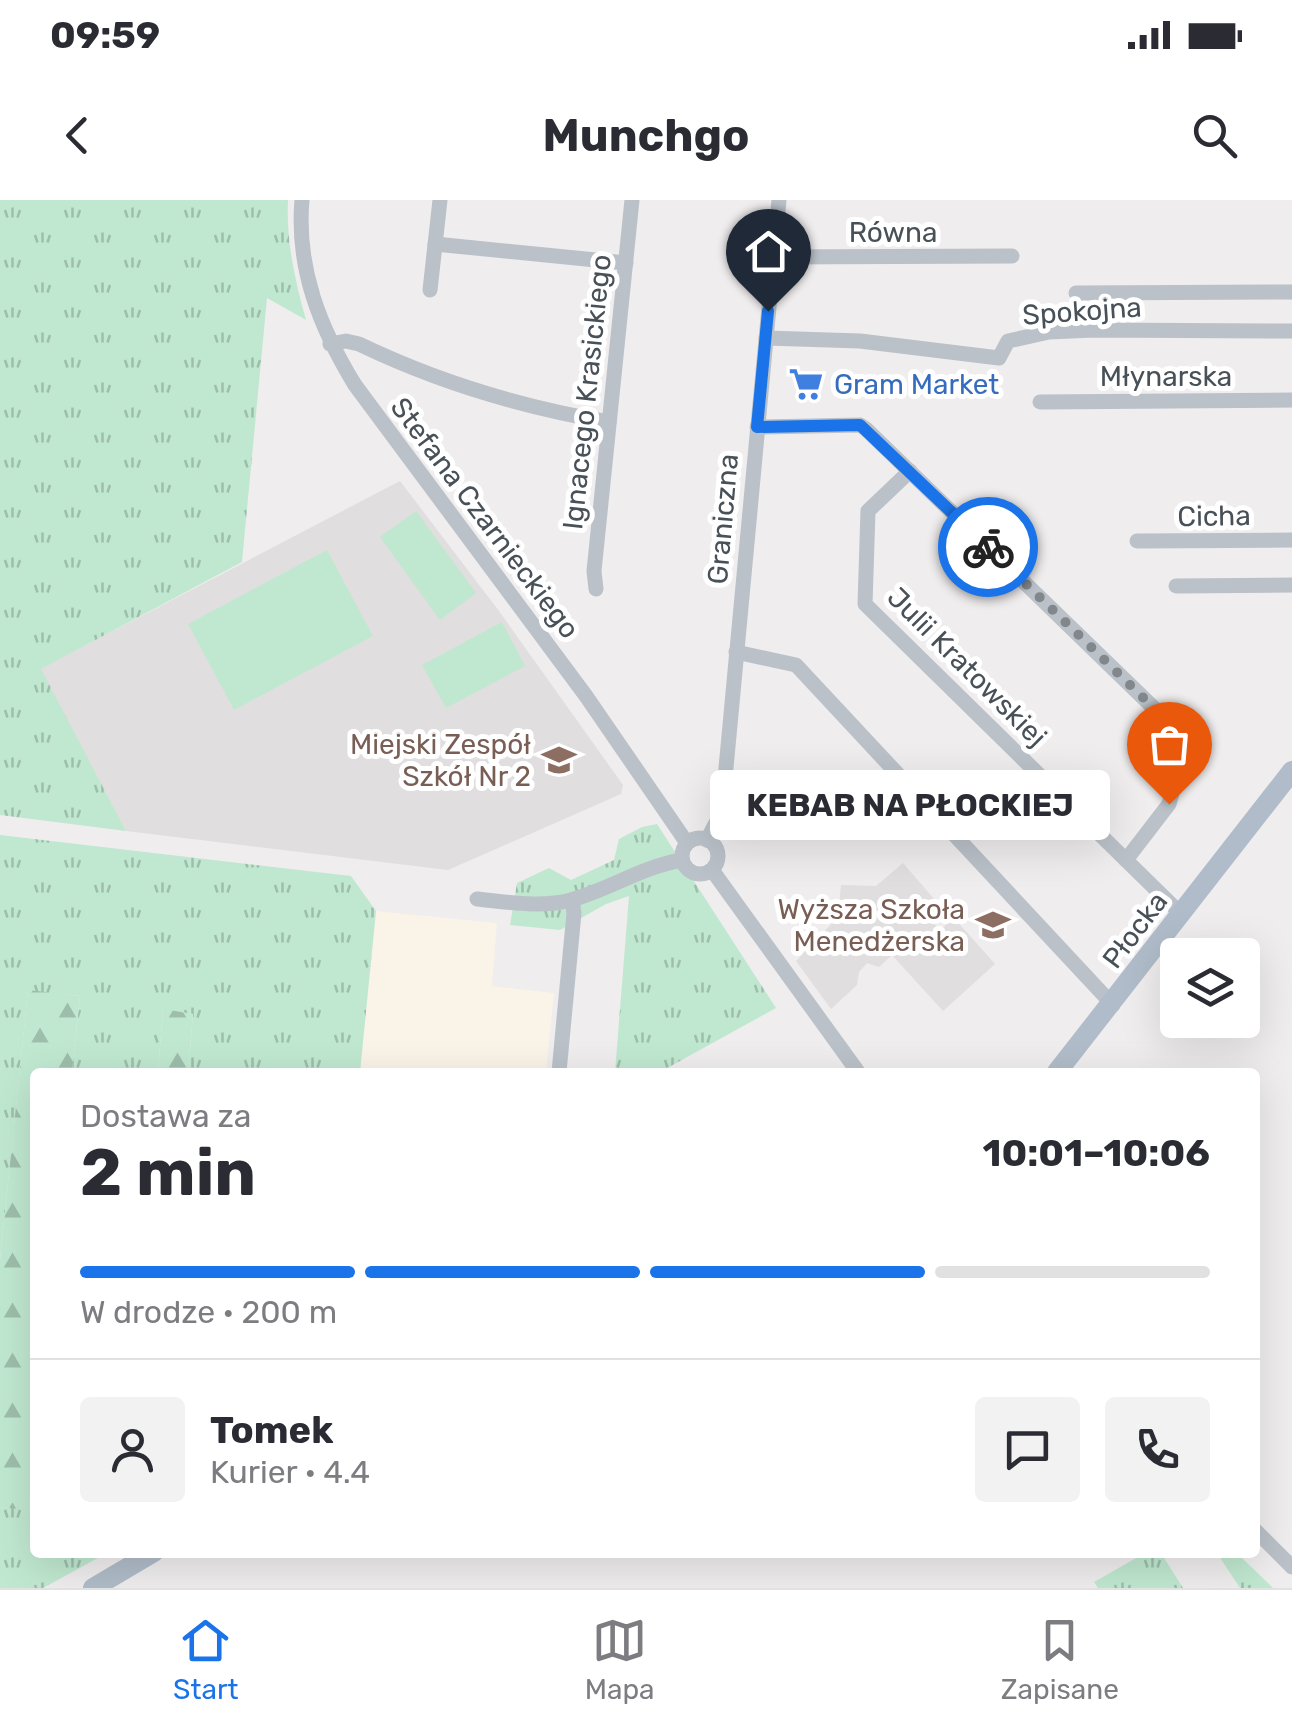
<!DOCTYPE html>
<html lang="pl">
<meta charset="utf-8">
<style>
:root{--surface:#fff;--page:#f2f2f3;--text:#2b2b33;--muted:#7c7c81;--line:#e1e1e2;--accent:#1a73e8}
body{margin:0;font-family:Rubik,sans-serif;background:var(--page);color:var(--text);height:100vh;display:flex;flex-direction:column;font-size:38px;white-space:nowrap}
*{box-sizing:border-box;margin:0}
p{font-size:32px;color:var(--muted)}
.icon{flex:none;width:55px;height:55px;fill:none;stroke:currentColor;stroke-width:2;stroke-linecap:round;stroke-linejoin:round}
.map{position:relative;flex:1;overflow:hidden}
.sheet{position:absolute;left:30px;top:868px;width:1230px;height:490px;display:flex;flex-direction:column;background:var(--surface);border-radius:10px;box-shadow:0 10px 40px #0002}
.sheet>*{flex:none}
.tools{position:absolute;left:1160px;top:738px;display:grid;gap:20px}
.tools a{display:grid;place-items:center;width:100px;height:100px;border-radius:10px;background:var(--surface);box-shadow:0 10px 40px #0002;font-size:50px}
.pin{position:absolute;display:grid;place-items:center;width:85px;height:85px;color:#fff;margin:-102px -42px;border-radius:50% 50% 50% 0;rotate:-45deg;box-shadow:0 0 10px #0007}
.pin .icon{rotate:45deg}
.courier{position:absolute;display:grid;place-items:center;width:100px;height:100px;margin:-50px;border:8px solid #1a73e8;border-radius:50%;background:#fff;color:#222;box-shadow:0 2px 12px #0007}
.bubble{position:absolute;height:70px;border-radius:10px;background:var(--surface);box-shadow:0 10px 40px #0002;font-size:32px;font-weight:700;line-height:70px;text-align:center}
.summary em{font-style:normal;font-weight:700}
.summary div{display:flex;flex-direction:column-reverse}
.summary{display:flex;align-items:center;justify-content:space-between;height:170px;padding:0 50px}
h1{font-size:65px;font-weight:700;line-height:75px}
.bar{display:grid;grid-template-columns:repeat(4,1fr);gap:15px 10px;align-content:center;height:120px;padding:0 50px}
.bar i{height:12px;border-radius:8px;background:var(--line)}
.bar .on{background:var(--accent)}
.bar p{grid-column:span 4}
.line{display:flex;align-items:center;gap:25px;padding:0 50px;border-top:2px solid var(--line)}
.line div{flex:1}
.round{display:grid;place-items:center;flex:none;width:105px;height:105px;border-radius:10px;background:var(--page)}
.status{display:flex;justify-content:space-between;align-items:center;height:70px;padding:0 50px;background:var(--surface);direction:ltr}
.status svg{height:28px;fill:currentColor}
header{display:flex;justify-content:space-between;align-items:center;height:130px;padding:0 50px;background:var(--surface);font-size:45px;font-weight:700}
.menu{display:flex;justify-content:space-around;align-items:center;height:140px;border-top:2px solid var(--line);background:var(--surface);font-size:28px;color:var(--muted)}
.menu a{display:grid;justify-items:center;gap:5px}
.menu .on{color:var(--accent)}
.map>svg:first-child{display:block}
.commercial{fill:#f9f4e7}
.education{fill:#e0dede}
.grass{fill:url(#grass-tufts)}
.forest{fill:url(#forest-firs)}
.park{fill:#c0e8d0}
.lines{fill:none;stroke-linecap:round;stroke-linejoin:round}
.minor{stroke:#bac1c8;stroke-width:15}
.major{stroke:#b0bcc9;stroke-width:20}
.done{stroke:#82878c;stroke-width:10;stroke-dasharray:0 18}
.route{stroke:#1a73e8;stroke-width:12}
.labels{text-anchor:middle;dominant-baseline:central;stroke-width:10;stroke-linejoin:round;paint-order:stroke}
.street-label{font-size:28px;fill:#485058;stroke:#fff}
.shop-label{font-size:28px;fill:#366cbe;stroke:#fff;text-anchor:start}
.education-label{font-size:28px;fill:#785e54;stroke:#fff;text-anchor:end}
</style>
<div class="status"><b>09:59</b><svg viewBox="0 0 49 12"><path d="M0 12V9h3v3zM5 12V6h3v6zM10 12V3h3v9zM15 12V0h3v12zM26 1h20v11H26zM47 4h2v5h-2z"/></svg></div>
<header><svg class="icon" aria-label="back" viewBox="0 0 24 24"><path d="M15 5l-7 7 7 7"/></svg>Munchgo<svg class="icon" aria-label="search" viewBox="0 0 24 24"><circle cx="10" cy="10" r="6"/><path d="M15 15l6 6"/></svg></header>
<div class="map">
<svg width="1292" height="1388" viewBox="0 0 1292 1388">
<defs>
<pattern id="grass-tufts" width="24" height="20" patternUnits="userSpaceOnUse" patternTransform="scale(2.5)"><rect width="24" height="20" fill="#c0e8d0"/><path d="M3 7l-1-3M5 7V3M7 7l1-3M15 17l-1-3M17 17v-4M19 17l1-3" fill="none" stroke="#9ebeac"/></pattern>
<pattern id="forest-firs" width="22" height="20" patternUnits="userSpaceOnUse" patternTransform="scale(2.5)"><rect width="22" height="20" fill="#c0e8d0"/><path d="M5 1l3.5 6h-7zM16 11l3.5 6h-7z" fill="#9ebeac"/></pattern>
</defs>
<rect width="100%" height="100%" fill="#efeded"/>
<path class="commercial" d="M376,711l121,12 -5,63 62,7 -8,79h-186z"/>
<g class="education">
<path d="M400,281l99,130 124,174 -2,9 -173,76 -322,-39 -86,-162z"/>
<path d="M903,663l31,36 -12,11 18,20 14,-12 41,46 -52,47 -51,-56 -13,12 -12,-4 -8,9 -2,13 -26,24 -35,-48 42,-44 3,-32 35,1z"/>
</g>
<g class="grass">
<path d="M0,0h288c-2,42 7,80 18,120l-39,-22 -25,264 -201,107 85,162 -126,-16z"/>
<path d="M657,624l119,184 -116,64h-45l14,-176 -23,8 -46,26 -50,-5 7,-42 32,-15 22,12 43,-20 5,-21 23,-12z"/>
<path d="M0,635l351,41 25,35 -16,161h-172l5,-58 -30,-4 -5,62h-86l8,-76 -52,-5 -28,269z"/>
<path d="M35,1253v99l72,1 -64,35h-43v-81l29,2z"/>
<path d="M1145,1353h16l22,35h-85l-4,-6z"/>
<path d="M1217,1353h20l36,35h-33z"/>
</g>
<g class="forest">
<path d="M28,790l52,6 -8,76h-37v381l-6,57 -29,-3v-247z"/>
<path d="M163,809l30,5 -5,58h-30z"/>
</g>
<g class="park">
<path d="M416,311l60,82 -36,27 -60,-83z"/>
<path d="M327,350l46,86 -139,74 -46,-86z"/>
<path d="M502,422l23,44 -79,42 -24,-43z"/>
</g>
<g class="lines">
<g class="minor">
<path d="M302,0c-6,68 18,128 53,185l231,311 101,147"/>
<path d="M435,44l191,19"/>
<path d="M774,57l238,-1"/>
<path d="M430,90l10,-90"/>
<path d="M1076,93l216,-1"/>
<path d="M766,138l94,3 139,17 9,-17 41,-9 44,-2 199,1"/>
<path d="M330,144l16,-3 13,3c81,39 161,63 250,78"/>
<path d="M1040,202l252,-2"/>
<path d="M757,227l103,-2 6,4 293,284 13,19 1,58 -4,14 -43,56"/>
<path d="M910,271l-42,40 -3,93 316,310"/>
<path d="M1137,341l155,-1"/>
<path d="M1176,386l116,-1"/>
<path d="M596,389l-2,-18 38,-371"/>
<path d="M736,452l60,13 317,340"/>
<circle cx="700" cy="656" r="18"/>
<path d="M707,640l11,-21 5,-19 56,-600"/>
<path d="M712,670l146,202"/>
<path d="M477,699c31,3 64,9 94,1 40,-11 70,-33 111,-40"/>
<path d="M559,872l15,-159 -2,-13"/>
<path d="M1255,1330l37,37"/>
</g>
<g class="major">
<path d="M1057,872l235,-301"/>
<path d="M93,1388l61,-36"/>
</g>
</g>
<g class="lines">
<path class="done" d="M988,347l171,166c19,28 19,59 10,91"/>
<path class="route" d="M768,111l-11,116 103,-2 128,122"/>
</g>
<defs>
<g id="supermarket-bare" transform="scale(2.7)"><path d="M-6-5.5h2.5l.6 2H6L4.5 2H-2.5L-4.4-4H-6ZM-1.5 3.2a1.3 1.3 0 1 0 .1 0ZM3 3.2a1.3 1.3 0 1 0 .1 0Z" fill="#3f7fe0" stroke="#fff" stroke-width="2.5" paint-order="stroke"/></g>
<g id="school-bare" transform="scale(2.7)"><path d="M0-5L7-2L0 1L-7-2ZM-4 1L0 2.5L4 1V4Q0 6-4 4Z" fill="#8d6e63" stroke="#fff" stroke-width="2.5" paint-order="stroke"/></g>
<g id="university-bare" transform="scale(2.7)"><path d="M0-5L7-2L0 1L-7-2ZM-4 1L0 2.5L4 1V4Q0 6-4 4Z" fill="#8d6e63" stroke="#fff" stroke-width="2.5" paint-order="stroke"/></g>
</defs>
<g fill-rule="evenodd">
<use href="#supermarket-bare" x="806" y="184"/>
<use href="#school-bare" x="559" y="560"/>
<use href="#university-bare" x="993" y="725"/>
</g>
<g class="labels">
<g class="street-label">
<text x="893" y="32">Równa</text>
<text transform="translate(1082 111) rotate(-4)">Spokojna</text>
<text x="1166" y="176">Młynarska</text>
<text transform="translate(587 192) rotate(-84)">Ignacego Krasickiego</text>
<text transform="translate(1214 316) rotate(-1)">Cicha</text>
<text transform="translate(485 318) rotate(53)">Stefana Czarnieckiego</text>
<text transform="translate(723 319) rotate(-85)">Graniczna</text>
<text transform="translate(967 467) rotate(45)">Julii Kratowskiej</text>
<text transform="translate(1135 730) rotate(-53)">Płocka</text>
</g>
<g class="shop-label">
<text x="834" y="184">Gram Market</text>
</g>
<g class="education-label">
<text x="531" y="544">Miejski Zespół<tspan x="531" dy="32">Szkół Nr 2</tspan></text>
<text x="965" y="709">Wyższa Szkoła<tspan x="965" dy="32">Menedżerska</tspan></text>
</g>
</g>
</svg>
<div class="tools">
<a><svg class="icon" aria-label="layers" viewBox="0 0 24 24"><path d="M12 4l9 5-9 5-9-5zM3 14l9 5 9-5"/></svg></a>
</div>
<div class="pin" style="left:1169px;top:604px;background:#ea580c"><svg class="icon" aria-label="bag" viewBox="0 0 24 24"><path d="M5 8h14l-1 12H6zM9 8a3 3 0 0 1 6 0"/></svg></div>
<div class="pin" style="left:768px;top:111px;background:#1f2937"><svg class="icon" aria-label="home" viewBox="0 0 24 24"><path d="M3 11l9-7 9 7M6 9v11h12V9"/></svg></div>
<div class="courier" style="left:988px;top:347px"><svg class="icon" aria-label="bike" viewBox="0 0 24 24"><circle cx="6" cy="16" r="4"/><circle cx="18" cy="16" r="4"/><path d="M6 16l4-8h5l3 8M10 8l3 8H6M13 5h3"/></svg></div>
<div class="bubble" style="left:710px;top:570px;width:400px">KEBAB NA PŁOCKIEJ</div>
<section class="sheet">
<div class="summary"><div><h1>2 min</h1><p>Dostawa za</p></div><em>10:01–10:06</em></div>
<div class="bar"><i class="on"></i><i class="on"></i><i class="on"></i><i></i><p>W drodze · 200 m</p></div>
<div class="line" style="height:180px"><a class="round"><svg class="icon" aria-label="person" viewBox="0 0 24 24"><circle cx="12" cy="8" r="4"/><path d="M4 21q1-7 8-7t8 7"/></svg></a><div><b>Tomek</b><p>Kurier · 4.4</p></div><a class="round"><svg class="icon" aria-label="chat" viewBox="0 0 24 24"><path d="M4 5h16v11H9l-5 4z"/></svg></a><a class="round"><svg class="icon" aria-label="phone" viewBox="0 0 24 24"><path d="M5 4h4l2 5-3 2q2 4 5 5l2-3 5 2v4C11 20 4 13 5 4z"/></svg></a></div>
</section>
</div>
<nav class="menu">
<a class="on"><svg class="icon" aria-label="home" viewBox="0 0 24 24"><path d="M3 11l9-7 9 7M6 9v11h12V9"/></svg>Start</a>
<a><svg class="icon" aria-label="map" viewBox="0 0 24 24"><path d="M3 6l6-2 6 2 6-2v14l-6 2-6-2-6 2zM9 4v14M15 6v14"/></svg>Mapa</a>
<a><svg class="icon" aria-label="saved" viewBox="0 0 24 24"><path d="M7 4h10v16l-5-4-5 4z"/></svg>Zapisane</a>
</nav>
